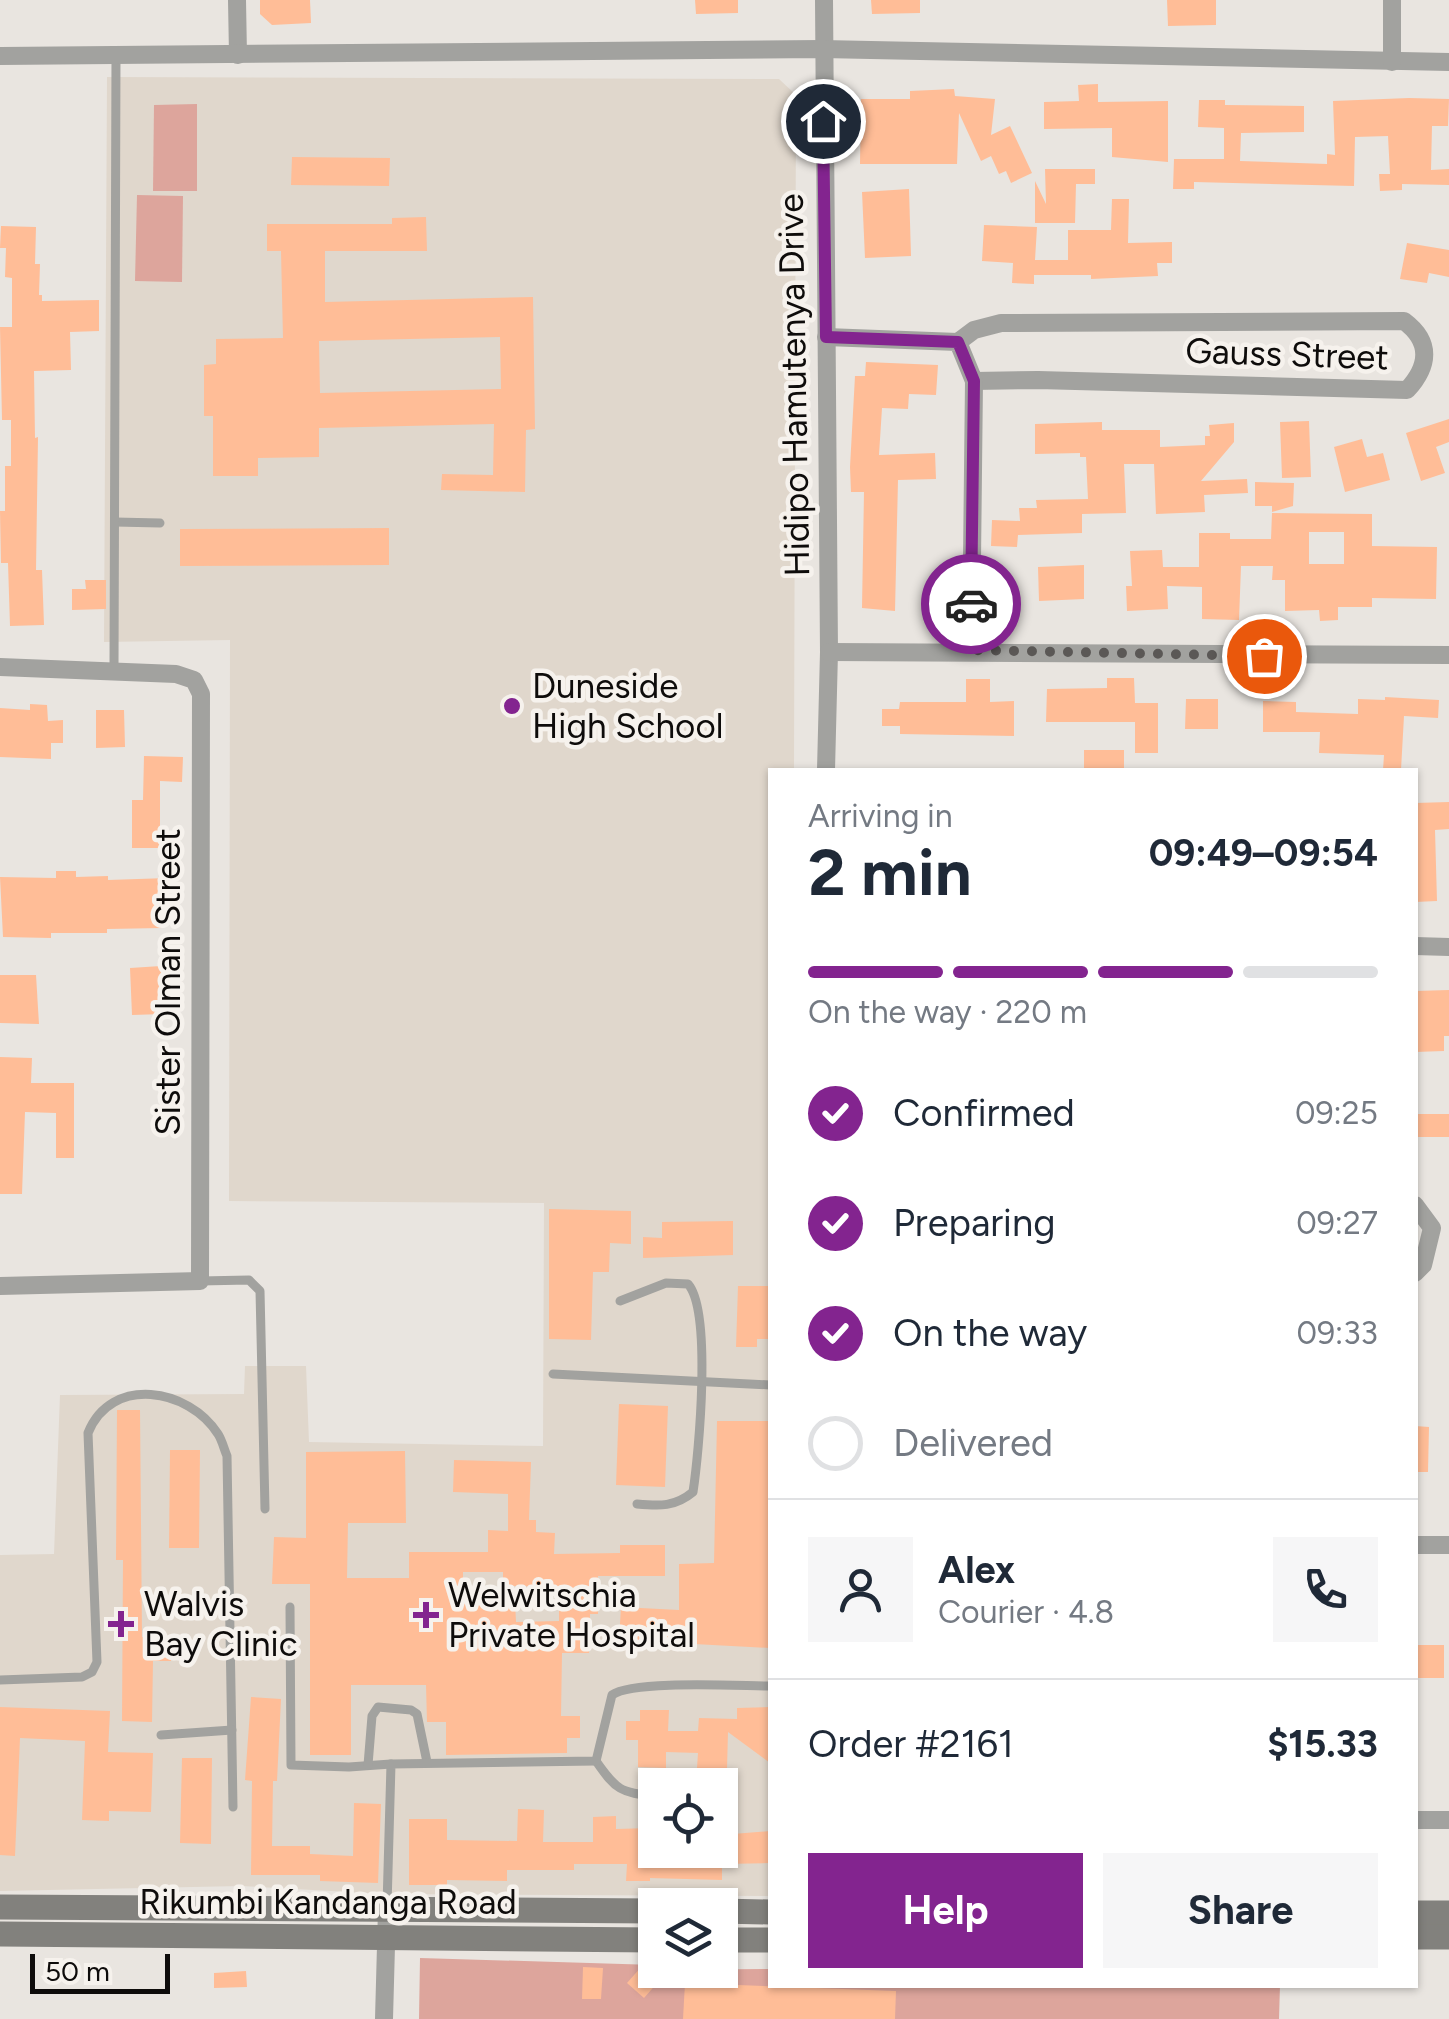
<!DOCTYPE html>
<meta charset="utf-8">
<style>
:root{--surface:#fff;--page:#f6f6f7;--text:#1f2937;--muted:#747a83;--line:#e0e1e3;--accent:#83248f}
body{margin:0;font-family:Figtree,sans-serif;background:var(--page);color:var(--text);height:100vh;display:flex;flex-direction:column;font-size:38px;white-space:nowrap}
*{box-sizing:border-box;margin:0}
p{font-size:32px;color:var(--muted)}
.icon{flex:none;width:55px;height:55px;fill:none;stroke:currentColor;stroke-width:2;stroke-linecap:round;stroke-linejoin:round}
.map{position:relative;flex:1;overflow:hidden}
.panel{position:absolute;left:768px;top:768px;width:650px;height:1220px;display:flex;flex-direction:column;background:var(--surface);border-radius:0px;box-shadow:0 2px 8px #0004}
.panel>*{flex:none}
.buttons{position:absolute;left:638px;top:1768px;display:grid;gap:20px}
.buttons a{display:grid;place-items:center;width:100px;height:100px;border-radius:0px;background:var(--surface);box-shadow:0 2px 8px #0004;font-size:50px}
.scale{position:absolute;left:30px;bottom:25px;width:140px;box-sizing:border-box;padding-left:10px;border:5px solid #0e0c0b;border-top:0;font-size:28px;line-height:35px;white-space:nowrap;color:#0e0c0b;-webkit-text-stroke:8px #f6f2ed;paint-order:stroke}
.pin{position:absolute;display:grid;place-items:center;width:85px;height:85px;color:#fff;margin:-42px;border:5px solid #fff;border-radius:50%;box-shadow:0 2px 10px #0007}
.courier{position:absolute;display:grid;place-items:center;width:100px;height:100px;margin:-50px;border:8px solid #83248f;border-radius:50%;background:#fff;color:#222;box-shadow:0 2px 12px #0007}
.headline em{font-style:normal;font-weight:700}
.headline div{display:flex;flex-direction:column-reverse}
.headline{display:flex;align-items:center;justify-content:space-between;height:170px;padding:0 40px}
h1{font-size:65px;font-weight:700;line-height:75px}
.bar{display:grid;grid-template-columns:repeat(4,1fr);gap:15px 10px;align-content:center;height:120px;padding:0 40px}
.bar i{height:12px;border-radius:8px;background:var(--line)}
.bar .on{background:var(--accent)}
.bar p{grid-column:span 4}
.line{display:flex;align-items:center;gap:25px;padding:0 40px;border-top:2px solid var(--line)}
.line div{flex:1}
.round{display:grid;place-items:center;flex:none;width:105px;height:105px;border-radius:0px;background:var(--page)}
ol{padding:0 40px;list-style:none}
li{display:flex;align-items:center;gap:30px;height:110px}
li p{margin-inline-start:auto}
li .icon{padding:10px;border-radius:50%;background:var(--accent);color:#fff;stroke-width:4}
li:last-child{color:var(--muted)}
li i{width:55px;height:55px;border:5px solid var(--line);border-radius:50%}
.action{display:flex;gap:20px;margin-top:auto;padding:20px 40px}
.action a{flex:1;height:115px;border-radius:0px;background:var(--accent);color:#fff;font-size:40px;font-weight:700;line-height:115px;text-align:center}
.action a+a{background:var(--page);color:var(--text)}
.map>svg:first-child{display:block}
.built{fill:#e0d7cc;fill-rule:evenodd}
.green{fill:#dda59c}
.building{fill:#ffbd97;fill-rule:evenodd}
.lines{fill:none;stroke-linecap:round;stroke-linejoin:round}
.service{stroke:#a2a29f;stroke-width:9}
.minor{stroke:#a2a29f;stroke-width:18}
.secondary{stroke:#82817d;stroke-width:25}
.done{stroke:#5b5856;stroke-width:10;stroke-dasharray:0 18}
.route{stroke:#83248f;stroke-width:12}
.poi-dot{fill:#83248f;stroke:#f6f2ed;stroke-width:4}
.labels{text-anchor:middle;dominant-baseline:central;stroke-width:9;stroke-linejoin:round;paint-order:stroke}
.street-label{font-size:35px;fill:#0e0c0b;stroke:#f6f2ed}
.poi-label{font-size:35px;fill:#0e0c0b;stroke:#f6f2ed;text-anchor:start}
</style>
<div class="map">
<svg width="1449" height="2019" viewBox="0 0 1449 2019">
<rect width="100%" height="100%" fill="#e9e5e0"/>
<path class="built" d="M107,77l672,2 17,16 -2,675h-24v1126l-385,-2 -144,-8 -241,5v-336l54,-1 6,-159 184,-1 1,-28h61l3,76 234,4 1,-243 -315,-2 1,-561 -126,2zM655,1785h65v65h-65z"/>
<g class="green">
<path d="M197,104v87h-44l1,-86z"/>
<path d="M137,195l46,1 -1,86 -47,-1z"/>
<path d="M420,1958l235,7v5l115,-1v16h510l-1,34h-860z"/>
</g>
<g class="building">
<path d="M260,0h50l1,23 -39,2 -12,-11z"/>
<path d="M695,0h43v13l-42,1z"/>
<path d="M871,0h49v13l-48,1z"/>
<path d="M1167,0h49v25l-48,1z"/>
<path d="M1098,84v18l70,-1v61l-56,-5v-29l-68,1v-27l35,-1 -1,-16z"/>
<path d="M954,89l1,7 40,3 -4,36 19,-9 22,47 -21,10 -5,-12 -7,3 -8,-18 -10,5 -22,-48 -2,51h-97l1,-65h49v-8z"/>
<path d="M1409,98l40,1 -1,27h-16l-1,44 18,-1v16l-47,-1v6l-22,1 -1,-17h11l-2,-38 -33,1 -1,49 -160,-4v7h-21l1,-30h50v-31l-26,-1 1,-27h26v5l79,1v26l-63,1 -1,28 87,3v-10l8,1 -2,-54z"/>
<path d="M292,157l98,1 -1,28 -98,-1z"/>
<path d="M1045,169h50v15h-19l-1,39h-40v-42l11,23z"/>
<path d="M909,189l2,67 -46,2 -3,-66z"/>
<path d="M1112,199h17l-1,44 44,-1v21h-15l1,13 -67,3v-4h-57v9l-22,-1 1,-20 -31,-2 2,-36 53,2 -2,33h33v-30h43z"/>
<path d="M426,217l1,34h-102v51l208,-5 2,132 -9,1 -1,62 -84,-2 1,-16 51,1 1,-51 -175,4v29l-61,1v18h-45v-60h-9v-51l12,-1v-25l67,-1 -2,-87h-14v-27h125v-6zM500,337l1,52 -181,4 -1,-52z"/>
<path d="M1,226l35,1 -1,37h5l-1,31h3v6l57,-1v31l-29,1 1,38 -37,1 1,67 3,-1 -2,133h6l2,55 -34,1 -2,-63h-7l-1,-52h5v-45h6v-46h-9l-2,-93h12v-49l-7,-1 1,-29h-6z"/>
<path d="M1407,243l42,7v27l-20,-4 -2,10 -27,-4z"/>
<path d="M866,362l72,3 -2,30 -27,-1 -1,15 -26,-1 -3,47 56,-2 1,26 -38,1 -3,131 -33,-3 2,-116h-13l-1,-25 5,-91h10z"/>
<path d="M1449,419v23l-13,5 9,26 -24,8 -15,-48z"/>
<path d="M1309,421l2,56 -29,1 -2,-56z"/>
<path d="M1102,422v8h58v17l45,-2v-9h5l-1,-11 25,-2v19l-33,39 46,-2 1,14 -44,2 1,17 -49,2 -2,-50h-30l2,49 -44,1v19l-64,2 -1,12 -26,-1 1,-26 28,1 -1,-13h18l-1,-8 52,-1 -2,-42h-6v-4l-45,1v-30z"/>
<path d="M1362,439l5,18 16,-4 7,27 -45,12 -11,-45z"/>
<path d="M1255,482l39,1 -1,23 -21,6v-6h-17z"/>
<path d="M1272,513l100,1v32l65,1 -1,52 -64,-1v9h-34v13l-18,1 -1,-11 -34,1v-31h-13l1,-14h-32l-2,54 -37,-1v-32l-35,-1 1,23 -41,2 -1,-25h6l-2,-35 32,-1 1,17h36v-34h31v6h41zM1309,532h35v32h-35z"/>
<path d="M389,528v37l-209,1v-37z"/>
<path d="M1084,565v34l-45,2 -1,-34z"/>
<path d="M85,580h21v29l-34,1v-21h14z"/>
<path d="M1107,678h27l1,25h23v50h-23v-31h-89l1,-33 60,-1z"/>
<path d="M966,679h24v23l24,-1v35l-114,-2v-8h-18v-17h17l1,-7h66z"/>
<path d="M1385,697l54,3 -1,18 -34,-2 -3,54h-18l1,-15 -65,-2 1,-21h-57v-31l33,1v10l62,2v-15l27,1z"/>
<path d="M1186,699h32v30h-33z"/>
<path d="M30,704l17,1 1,16 15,-1v23h-12v16l-51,-2v-49l30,2z"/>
<path d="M96,710h28l1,37 -29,1z"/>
<rect x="1084" y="750" width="40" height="20"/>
<path d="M144,756l39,1 -1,25 -22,-1v67h-28v-48h11z"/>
<path d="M1449,802v27l-14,1 2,71 -22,1v-99z"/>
<path d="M56,871h20v6l32,-1v4l60,-2v23l-7,1 1,26 -55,1v4h-56v5l-48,-1 -3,-60 56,1z"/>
<path d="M161,966l2,48 -31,1 -2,-47z"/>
<path d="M0,975h36l3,49 -39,-1z"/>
<path d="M1449,990v46h-5v15l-29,1v-61z"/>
<path d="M0,1057l32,1 -1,25h43v75h-18v-45l-31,-1 -3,82h-22z"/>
<rect x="1415" y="1114" width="34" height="23"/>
<path d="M549,1209l82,2v33l-21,-1 -1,29h-16l-2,68 -42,-1z"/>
<path d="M733,1221v34l-90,3v-21l19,1v-16z"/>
<path d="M738,1286h32v53h-13v8h-21z"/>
<path d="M619,1404l49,2 -3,81 -49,-2z"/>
<path d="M117,1410h23l2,227 29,2v22h-18l-1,61 -30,-1 1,-161h-7z"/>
<path d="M717,1421h53v227l-151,-8 2,-33 58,3v-46l35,-1z"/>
<path d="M1415,1426l14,1 -1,45h-13z"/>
<path d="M170,1450h30l-1,98h-30z"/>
<path d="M405,1451l1,72h-58l-1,55h62v-26h79v-22l20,1v-37l-55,-2 1,-32 77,2 -2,58h7v12l19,1 -1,21 66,-1v-8h45v31h-67v38h-8l-1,39h-27l-1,63h19v22h-13v15l-121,2v-33h-19l-1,-37h-75v70h-41v-171h-38l2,-47 32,1v-86zM463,1572h40v14l56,1v34l-43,1 -1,-20 -52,1z"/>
<rect x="1415" y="1645" width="29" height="33"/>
<path d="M251,1697l30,2 -4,82h-4l-1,65h38v8l43,2 1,-53 27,1 -3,79 -58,-2v-6h-69l1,-94 -7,-1z"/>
<path d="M0,1707l110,4 -2,41 45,1 -2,59 -42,-1v10l-27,-1 3,-79 -65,-3 -5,118 -15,-1z"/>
<path d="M770,1707v56l-42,-31 -1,37 -30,-1 1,-15 -32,-1v16l-28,-1v-27h-12v-19h14v-11h29l-1,21h30l1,-13 38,1v-11z"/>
<path d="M182,1758h30l-1,86 -31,-1z"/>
<path d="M518,1809l26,1 -1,32h50v-25l23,-1v13l34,-1v22h70v-15l50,-4v32l-48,1v16l-72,-2v3h-24l1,-17h-53v6h-67v11l-60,-1v5h-38v-66h38v21l70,1z"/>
<path d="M642,1966l17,15 -15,17 -17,-15z"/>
<path d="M583,1967l20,1 -2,31h-19z"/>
<path d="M246,1971l1,16 -33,1v-15z"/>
<path d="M685,1983l211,8 -1,28h-212z"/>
</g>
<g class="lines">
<g class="service">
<path d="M115,522l45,1"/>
<path d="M114,669l2,-614"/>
<path d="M200,1281l49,-1 11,11 5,218"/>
<path d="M620,1301l46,-18 22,1c24,27 11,169 5,208 -18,15 -33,14 -56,12"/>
<path d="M553,1374l217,11"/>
<path d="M290,1607l1,158 58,2 42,-3"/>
<path d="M0,1680l82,-3 10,-5 5,-10 -9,-229c23,-58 101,-45 130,1 4,6 6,15 9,22l6,351"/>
<path d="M161,1735l71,-5"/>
<path d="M596,1761c20,29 25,32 59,35"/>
<path d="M368,1765l4,-49 6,-9 33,3 6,4 10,48"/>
<path d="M387,1906l4,-142 205,-3 16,-66c21,-15 127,-9 158,-9"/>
</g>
<g class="minor">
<path d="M237,0l1,55"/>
<path d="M824,0l5,652 -3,118"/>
<path d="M0,56l822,-7 627,13"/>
<path d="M1392,62v-62"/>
<path d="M826,337l132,5 16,-12 27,-7 403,-2c28,21 25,45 3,69l-369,-10 -64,1 -16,-39"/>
<path d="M971,650l3,-269"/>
<path d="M829,652l620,3"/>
<path d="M0,667l176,7 18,6 7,14 -1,587 -200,5"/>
<path d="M1415,946l34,1"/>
<path d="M1415,1205l17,23 -9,37 -8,8"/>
<path d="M1415,1545h34"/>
<path d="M1415,1820h34"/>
<path d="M384,2019l3,-110"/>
</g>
<g class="secondary">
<path d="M0,1907l655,4"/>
<path d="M720,1911l50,1"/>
<path d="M1415,1913h34"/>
<path d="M0,1934l655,6"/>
<path d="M1415,1937h34"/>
<path d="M720,1940h50"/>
</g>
</g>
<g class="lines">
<path class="done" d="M971,604l-1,46 294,6"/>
<path class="route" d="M823,121l3,216 132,5 16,39 -3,223"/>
</g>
<g class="poi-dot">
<circle cx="512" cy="706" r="10"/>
<path d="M421 1600h10v10h10v10h-10v10h-10v-10h-10v-10h10z"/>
<path d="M116 1609h10v10h10v10h-10v10h-10v-10h-10v-10h10z"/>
</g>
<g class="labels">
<g class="street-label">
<text transform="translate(1287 354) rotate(2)">Gauss Street</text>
<text transform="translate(794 385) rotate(-91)">Hidipo Hamutenya Drive</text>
<text transform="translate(168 982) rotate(-90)">Sister Olman Street</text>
<text x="328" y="1902">Rikumbi Kandanga Road</text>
</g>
<g class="poi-label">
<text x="532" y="686">Duneside<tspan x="532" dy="40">High School</tspan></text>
<text x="448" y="1595">Welwitschia<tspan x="448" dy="40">Private Hospital</tspan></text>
<text x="144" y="1604">Walvis<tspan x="144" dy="40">Bay Clinic</tspan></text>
</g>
</g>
</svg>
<div class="buttons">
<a><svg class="icon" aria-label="locate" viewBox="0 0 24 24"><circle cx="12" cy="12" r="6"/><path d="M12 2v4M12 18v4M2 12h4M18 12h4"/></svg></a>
<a><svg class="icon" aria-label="layers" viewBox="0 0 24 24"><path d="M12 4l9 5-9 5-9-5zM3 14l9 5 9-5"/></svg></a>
</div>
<div class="scale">50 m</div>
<div class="pin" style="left:1264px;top:656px;background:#ea580c"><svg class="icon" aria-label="bag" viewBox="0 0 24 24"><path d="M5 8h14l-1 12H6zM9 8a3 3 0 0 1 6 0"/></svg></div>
<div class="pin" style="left:823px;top:121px;background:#1f2937"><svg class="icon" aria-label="home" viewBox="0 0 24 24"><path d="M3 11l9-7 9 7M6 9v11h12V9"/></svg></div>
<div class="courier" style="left:971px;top:604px"><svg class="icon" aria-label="car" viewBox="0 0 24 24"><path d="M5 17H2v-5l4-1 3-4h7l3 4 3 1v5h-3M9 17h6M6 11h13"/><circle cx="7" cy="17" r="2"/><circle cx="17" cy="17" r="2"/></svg></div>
<section class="panel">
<div class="headline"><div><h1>2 min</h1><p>Arriving in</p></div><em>09:49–09:54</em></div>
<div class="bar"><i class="on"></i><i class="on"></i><i class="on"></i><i></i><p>On the way · 220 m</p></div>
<ol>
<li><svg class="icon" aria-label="check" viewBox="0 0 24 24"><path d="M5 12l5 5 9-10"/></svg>Confirmed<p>09:25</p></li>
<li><svg class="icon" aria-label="check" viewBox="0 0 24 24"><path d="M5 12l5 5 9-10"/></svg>Preparing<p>09:27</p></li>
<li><svg class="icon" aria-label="check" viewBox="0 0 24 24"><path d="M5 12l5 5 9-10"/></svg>On the way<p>09:33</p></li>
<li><i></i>Delivered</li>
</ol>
<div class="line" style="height:180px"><a class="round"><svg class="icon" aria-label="person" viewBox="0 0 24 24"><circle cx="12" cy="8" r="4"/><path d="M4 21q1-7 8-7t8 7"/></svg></a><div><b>Alex</b><p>Courier · 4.8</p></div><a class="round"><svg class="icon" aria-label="phone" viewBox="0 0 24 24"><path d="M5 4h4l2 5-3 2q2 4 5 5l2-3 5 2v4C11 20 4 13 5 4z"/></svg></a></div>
<div class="line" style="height:130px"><div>Order #2161</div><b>$15.33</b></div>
<div class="action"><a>Help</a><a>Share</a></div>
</section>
</div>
